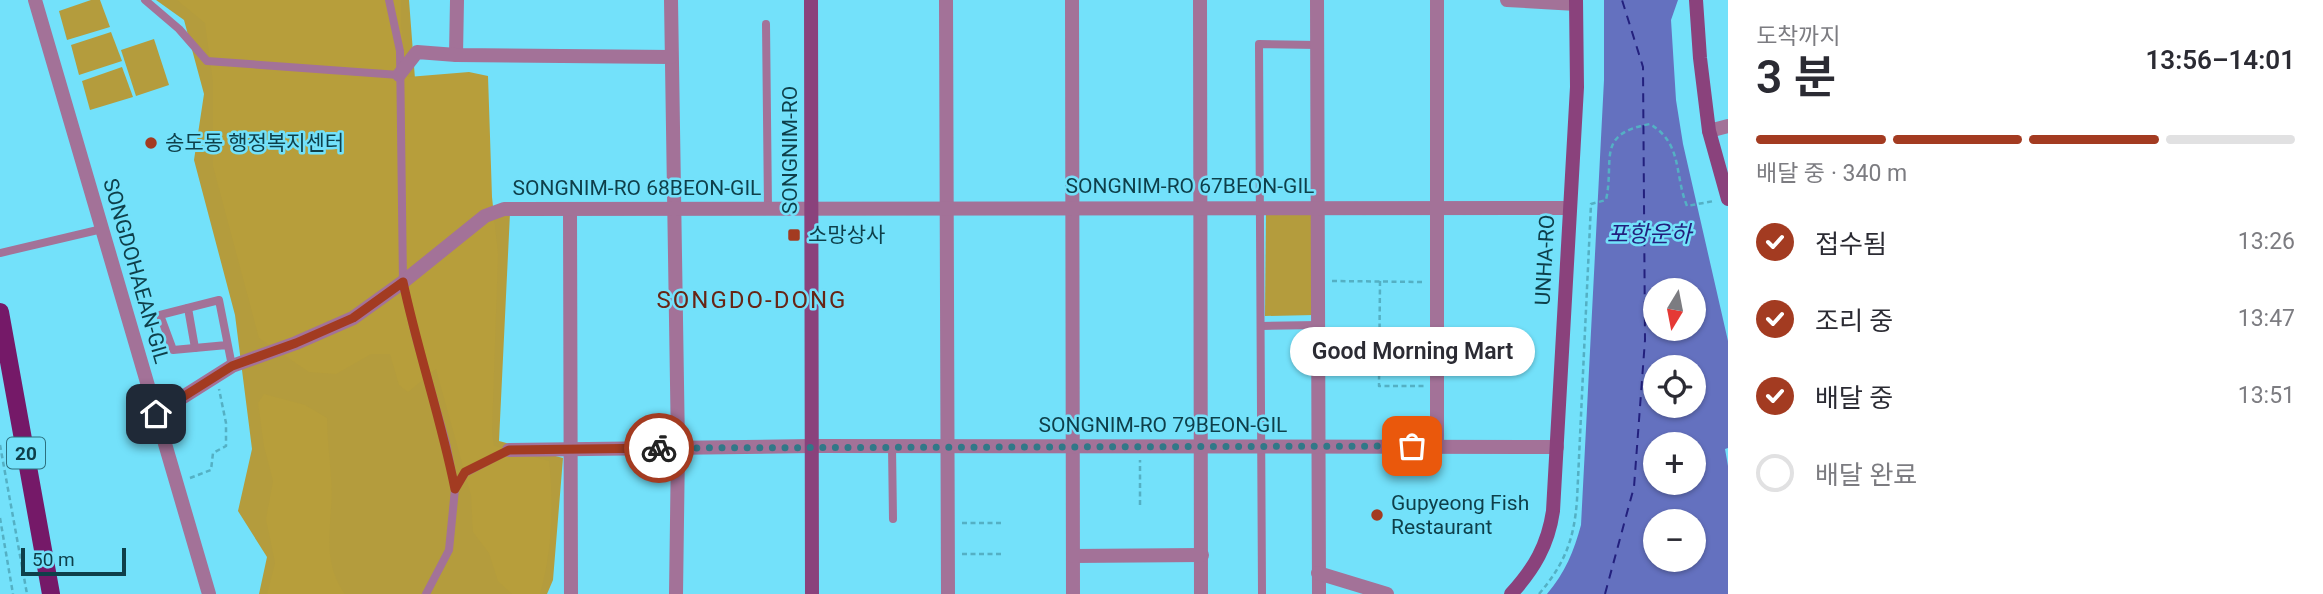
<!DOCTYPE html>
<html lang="ko">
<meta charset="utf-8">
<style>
:root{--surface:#fff;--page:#f2f2f3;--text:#2b2b33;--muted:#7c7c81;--line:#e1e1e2;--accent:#a33b21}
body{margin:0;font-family:Roboto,"Noto Sans KR",sans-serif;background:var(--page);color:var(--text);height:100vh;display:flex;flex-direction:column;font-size:26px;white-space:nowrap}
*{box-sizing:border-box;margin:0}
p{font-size:23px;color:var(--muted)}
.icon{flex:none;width:38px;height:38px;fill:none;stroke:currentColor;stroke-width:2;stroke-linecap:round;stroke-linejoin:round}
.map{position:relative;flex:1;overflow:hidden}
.details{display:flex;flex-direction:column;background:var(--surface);width:595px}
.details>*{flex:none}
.needle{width:46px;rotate:190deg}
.tools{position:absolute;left:1643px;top:278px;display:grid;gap:14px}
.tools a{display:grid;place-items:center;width:63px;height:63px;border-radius:50%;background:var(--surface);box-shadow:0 2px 5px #0004;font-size:35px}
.scale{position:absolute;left:21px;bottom:18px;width:105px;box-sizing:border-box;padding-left:7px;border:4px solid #0e3f4a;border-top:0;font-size:19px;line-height:24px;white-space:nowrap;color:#0e3f4a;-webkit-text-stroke:5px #73e1fa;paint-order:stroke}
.pin{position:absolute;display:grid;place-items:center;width:60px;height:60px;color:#fff;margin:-30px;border-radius:14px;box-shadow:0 4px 10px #0006}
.courier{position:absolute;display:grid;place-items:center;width:70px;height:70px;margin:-35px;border:5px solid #a33b21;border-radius:50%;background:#fff;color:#222;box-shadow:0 2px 9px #0007}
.bubble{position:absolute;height:49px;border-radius:24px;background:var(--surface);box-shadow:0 2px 5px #0004;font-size:23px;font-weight:600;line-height:49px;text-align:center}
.headline em{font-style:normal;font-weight:600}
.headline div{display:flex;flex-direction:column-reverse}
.headline{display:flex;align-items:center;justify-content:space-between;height:119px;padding:0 28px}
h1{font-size:46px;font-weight:600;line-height:52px}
.bar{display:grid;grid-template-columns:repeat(4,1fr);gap:10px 7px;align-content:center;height:84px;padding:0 28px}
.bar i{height:9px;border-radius:5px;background:var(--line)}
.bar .current{background:var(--accent)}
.bar p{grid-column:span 4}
ol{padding:0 28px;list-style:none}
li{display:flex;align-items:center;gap:21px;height:77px}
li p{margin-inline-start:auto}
li .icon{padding:7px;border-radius:50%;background:var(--accent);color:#fff;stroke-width:4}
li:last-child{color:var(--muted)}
li i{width:38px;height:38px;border:4px solid var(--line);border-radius:50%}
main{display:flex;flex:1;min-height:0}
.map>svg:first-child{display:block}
.green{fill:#b49c3d}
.forest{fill:#b79e3b}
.water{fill:#6471bf;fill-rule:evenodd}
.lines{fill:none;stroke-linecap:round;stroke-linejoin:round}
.ferry{stroke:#23207d;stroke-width:2;stroke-dasharray:9 7;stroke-linecap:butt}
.path{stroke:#54b0c4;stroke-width:2.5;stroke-dasharray:5 3.5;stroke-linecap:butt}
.lane{stroke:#a37298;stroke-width:8}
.street{stroke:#a37298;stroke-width:14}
.secondary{stroke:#8a427c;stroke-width:14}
.primary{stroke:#751968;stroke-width:18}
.done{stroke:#317888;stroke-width:7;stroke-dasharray:0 12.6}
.route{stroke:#a33b21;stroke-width:9}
.poi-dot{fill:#a33b21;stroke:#73e1fa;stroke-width:2.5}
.labels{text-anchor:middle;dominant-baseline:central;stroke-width:5;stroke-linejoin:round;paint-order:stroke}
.shield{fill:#73e1fa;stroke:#2c707f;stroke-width:2}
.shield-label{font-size:19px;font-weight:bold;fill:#0e3f4a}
.poi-label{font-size:21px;fill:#0e3f4a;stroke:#73e1fa;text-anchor:start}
.street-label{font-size:21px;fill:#0e3f4a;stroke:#73e1fa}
.water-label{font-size:23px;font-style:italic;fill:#23207d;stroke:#73e1fa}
.quarter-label{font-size:24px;letter-spacing:2px;fill:#682515;stroke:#73e1fa}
</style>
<main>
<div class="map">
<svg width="1728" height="594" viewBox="0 0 1728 594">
<rect width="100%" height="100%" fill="#73e1fa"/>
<g class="green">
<path d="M91,0h9l10,27 -43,13 -8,-29z"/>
<path d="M156,0h253l7,92 67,118 27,3 -11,228 64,17 -10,122 -6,14h-288l8,-37 -29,-46 14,-62 -17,-134 -41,-155 10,-66 -20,-74z"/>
<path d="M111,32l11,29 -43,14 -8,-30z"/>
<path d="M154,39l15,46 -33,11 -15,-46z"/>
<path d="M122,67l11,30 -43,13 -8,-29z"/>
<path d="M1266,213h48v102l-49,1z"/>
</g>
<g class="forest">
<path d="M177,0h224v25l7,52 61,-5 19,4 4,121 6,57 -6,178 2,14 55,15c5,43 3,91 -9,133h-28l-14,-13 -9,-28 -16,-21 -2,-37 -35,-126 -28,23 -9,-7 -9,-31h-19l-35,20 -27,-2 -50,-34 -46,-172v-84l-8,-59z"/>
<path d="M264,394l41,11 22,13c0,21 3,40 4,60 4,41 -13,79 14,116h-78l8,-31 -9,-44 7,-38 -9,-35 -6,-43z"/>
</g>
<path class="water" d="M1604,0h74l-7,20 5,80 7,44 45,197v107l-3,1 3,17v128h-181c18,-21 27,-43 34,-69l23,-445zM1656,290h38v39h-38zM1656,368h38v38h-38zM1656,444h38v39h-38zM1656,522h38v38h-38z"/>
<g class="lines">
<path class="ferry" d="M1605,594l29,-107 11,-147 -2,-273 -21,-67"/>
<g class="path">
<path d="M1332,281l91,1"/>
<path d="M1380,281l-1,105h46"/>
<path d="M0,445l27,149"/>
<path d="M190,478l21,-8 2,-17 13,-7v-23l-7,-34"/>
<path d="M1140,505v-45"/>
<path d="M0,518l13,76"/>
<path d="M962,523h39"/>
<path d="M962,554h42"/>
<path d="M1539,594c26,-31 35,-54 38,-94l14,-296 15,-4c9,-41 -11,-66 44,-76 33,20 24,50 37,82l27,-5"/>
</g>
<g class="lane">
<path d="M145,0l34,29 28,32 192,14"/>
<path d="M389,0l11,51 3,231 12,52 31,109 9,46 -6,61 -23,44"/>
<path d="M766,24l2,185"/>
<path d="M0,253l102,-24"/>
<path d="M188,308l7,40"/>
<path d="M1261,326l57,-1"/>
<path d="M227,345l-54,5 -13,-35 59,-15 13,66"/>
<path d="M892,446l1,73"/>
<path d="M455,489l10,-16 44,-23"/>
<path d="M1262,594l-3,-550 58,1"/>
</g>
<g class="street">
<path d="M35,0l174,594"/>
<path d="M671,0l7,447 -2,147"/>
<path d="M946,0l2,594"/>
<path d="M1072,0l1,594"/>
<path d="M1200,0l1,594"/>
<path d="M1317,0l2,594"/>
<path d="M1507,0l69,4"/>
<path d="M456,55l1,-55"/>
<path d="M399,75l18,-23 39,3 215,2"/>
<path d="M1709,131l19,-5"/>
<path d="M570,210l1,384"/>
<path d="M156,414l76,-48 64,-23 57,-25 50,-36 82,-66 19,-7 1064,-1"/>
<path d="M1437,446v-446"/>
<path d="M509,450l303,-4 745,1"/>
<path d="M1073,556l129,-1"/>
<path d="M1318,573l69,21"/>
</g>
<g class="secondary">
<path d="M811,0l1,594"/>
<path d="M1696,0l4,58 9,73 19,68"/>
<path d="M1511,594c23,-25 37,-49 42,-83l24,-424 -1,-87"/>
</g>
<path class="primary" d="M0,312l51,282"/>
</g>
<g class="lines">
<path class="done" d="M659,448l753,-2"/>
<path class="route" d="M156,414l76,-48 64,-23 57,-25 50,-36c15,70 38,137 52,207l10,-17 44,-22 150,-2"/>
</g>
<g class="poi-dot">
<circle cx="151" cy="143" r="7"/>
<rect x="787" y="228" width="14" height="14" rx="3.5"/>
<circle cx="1377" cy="515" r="7"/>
</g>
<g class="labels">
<rect class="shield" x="7" y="437.5" width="38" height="31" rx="5"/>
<g class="shield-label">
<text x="26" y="453">20</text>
</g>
<g class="poi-label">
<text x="165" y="143">송도동 행정복지센터</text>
<text x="808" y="235">소망상사</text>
<text x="1391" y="503">Gupyeong Fish<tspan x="1391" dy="24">Restaurant</tspan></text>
</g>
<g class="street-label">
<text transform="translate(790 150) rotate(-90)">SONGNIM-RO</text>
<text x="1190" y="186">SONGNIM-RO 67BEON-GIL</text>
<text x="637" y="188">SONGNIM-RO 68BEON-GIL</text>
<text transform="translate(1545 260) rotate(-87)">UNHA-RO</text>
<text transform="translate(136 271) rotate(74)">SONGDOHAEAN-GIL</text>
<text x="1163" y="425">SONGNIM-RO 79BEON-GIL</text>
</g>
<g class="water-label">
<text x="1649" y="234">포항운하</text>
</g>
<g class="quarter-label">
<text x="752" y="300">SONGDO-DONG</text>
</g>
</g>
</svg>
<div class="tools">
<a><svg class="needle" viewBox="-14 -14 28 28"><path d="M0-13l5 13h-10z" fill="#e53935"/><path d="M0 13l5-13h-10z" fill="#7c7c81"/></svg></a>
<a><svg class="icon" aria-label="locate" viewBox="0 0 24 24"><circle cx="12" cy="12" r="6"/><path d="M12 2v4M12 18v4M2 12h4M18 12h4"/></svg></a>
<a>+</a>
<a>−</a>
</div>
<div class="scale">50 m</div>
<div class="pin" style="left:1412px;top:446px;background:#ea580c"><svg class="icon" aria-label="bag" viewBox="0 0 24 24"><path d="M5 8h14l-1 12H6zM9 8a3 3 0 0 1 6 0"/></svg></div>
<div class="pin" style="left:156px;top:414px;background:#1f2937"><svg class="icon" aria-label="home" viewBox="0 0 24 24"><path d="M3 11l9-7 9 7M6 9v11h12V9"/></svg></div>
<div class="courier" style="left:659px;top:448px"><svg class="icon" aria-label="bike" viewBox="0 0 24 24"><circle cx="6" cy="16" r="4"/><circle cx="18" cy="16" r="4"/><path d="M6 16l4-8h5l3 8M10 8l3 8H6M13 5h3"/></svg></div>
<div class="bubble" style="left:1290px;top:327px;width:245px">Good Morning Mart</div>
</div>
<section class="details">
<div class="headline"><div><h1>3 분</h1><p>도착까지</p></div><em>13:56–14:01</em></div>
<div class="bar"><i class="current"></i><i class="current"></i><i class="current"></i><i></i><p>배달 중 · 340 m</p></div>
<ol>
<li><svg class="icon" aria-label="check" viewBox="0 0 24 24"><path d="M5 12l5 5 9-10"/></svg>접수됨<p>13:26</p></li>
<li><svg class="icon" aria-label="check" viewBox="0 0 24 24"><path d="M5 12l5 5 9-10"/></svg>조리 중<p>13:47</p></li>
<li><svg class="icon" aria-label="check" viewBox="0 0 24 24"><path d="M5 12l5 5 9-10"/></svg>배달 중<p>13:51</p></li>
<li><i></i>배달 완료</li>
</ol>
</section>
</main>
